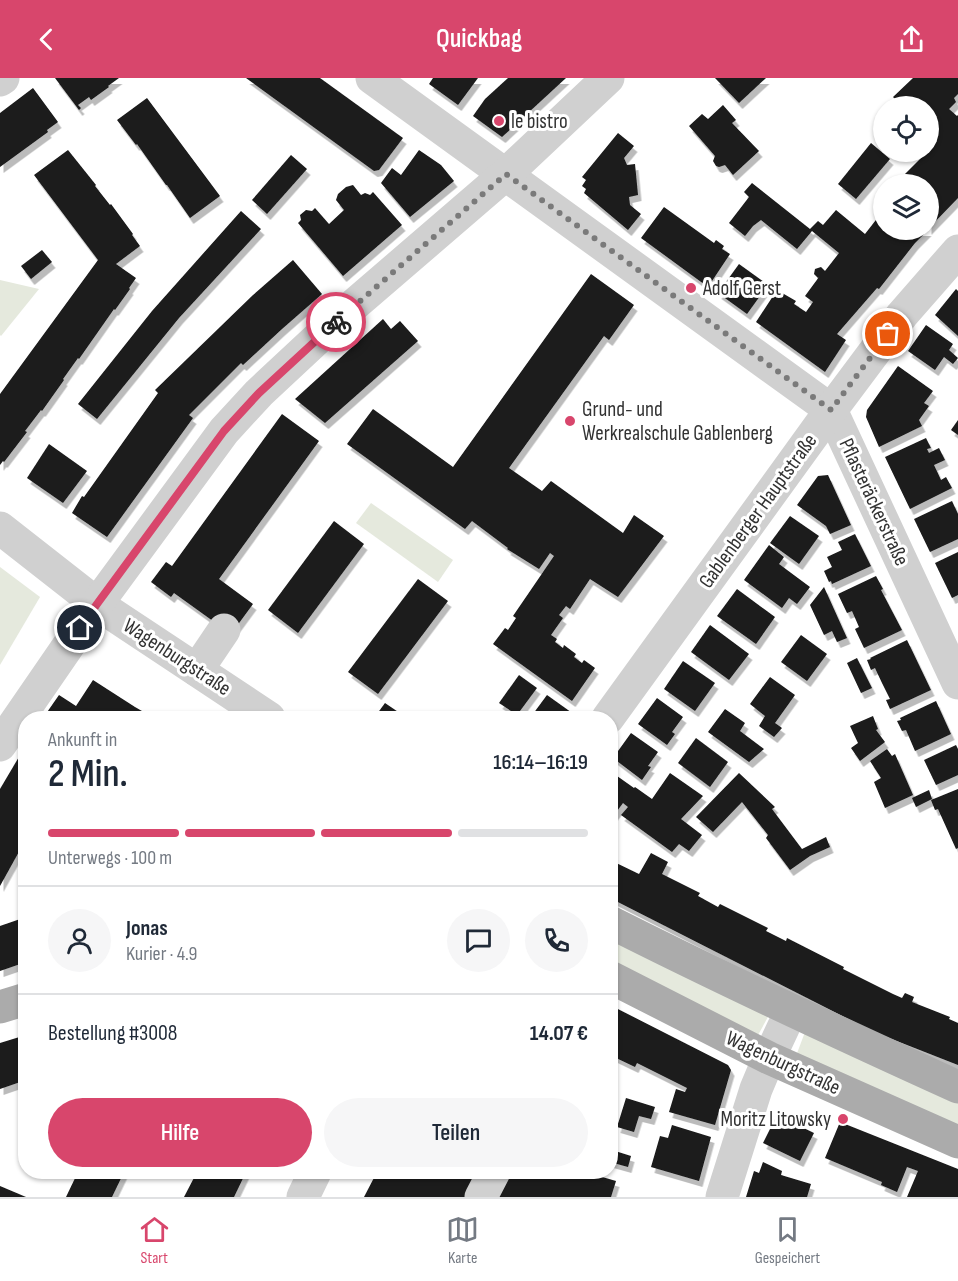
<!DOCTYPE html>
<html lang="de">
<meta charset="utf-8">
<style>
:root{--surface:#fff;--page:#f6f6f7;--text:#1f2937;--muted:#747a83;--line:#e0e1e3;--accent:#d8466c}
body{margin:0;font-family:"Sofia Sans Condensed",sans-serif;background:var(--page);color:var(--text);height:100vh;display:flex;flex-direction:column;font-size:22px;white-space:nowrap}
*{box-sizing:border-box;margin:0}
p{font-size:20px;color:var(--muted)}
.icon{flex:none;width:33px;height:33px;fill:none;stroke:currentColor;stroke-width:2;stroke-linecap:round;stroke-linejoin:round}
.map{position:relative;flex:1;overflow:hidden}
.panel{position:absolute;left:18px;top:633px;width:600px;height:468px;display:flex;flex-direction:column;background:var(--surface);border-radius:24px;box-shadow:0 2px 4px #0004}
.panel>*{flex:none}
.tools{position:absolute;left:873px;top:18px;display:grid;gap:12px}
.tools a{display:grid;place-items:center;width:66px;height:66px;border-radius:50%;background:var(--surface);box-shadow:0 2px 4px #0004;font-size:30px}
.pin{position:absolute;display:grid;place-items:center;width:51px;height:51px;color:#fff;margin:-26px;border:3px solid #fff;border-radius:50%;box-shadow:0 2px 6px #0007}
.courier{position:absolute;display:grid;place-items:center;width:60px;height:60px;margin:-30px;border:4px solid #d8466c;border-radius:50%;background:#fff;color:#222;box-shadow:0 2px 8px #0007}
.headline em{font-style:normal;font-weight:600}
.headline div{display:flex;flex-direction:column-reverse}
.headline{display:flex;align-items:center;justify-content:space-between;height:102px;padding:0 30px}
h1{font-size:39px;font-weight:600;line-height:45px}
.bar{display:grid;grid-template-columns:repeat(4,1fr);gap:9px 6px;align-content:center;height:72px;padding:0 30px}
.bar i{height:8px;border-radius:4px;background:var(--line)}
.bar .on{background:var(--accent)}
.bar p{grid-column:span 4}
.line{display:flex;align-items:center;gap:15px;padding:0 30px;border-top:2px solid var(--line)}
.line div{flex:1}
.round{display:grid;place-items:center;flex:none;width:63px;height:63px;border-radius:32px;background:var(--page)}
.cta{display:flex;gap:12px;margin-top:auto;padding:12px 30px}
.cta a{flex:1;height:69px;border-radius:36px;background:var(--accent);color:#fff;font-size:24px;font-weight:600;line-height:69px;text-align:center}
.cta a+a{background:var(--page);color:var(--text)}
header{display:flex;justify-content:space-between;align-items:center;height:78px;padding:0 30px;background:var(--accent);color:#fff;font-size:27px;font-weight:600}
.menu{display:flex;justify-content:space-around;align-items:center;height:84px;border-top:2px solid var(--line);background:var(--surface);font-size:16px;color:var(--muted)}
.menu a{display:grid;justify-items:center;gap:3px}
.menu .on{color:var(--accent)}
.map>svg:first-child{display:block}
.green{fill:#e5e9dd}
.building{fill:#1a1a1a;filter:url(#shadow)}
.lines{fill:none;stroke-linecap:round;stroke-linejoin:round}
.minor{stroke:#d0d0d0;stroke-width:33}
.major{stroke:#ababab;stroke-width:33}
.done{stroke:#7a7a7a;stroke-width:6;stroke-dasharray:0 10.8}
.route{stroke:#d8466c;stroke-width:8}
.poi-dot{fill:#d8466c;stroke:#fff;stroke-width:2}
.labels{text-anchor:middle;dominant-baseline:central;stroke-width:6;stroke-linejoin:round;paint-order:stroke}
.poi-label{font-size:21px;fill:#333;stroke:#fff;text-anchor:start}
.street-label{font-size:21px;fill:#333;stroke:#fff}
</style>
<header><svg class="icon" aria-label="back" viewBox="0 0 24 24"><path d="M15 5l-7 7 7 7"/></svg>Quickbag<svg class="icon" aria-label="share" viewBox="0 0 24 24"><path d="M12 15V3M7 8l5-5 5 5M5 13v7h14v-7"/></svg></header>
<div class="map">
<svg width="958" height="1119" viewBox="0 0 958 1119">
<defs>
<filter id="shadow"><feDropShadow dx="3.5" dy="6" stdDeviation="0" flood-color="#0004"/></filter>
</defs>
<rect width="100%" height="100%" fill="#fff"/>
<g class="green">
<path d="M0,202l39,9 -38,47 -1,-1z"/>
<path d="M371,425l82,57 -15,22 -82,-59z"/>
<path d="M0,489l40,30 -40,68z"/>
<path d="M610,858l159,79 -12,22 -146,-73z"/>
<path d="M805,954l153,69v26l-162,-71z"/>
</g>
<g class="building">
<path d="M55,0h64l-11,8 1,1 -18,13 -2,-3 -11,8 3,3 -2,2z"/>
<path d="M246,0h74l83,60 -24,32 -5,1z"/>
<path d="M433,0h45l-20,27 -29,-21z"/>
<path d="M508,0h58l-64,59 -29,-21 12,-17z"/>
<path d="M715,0h51l-27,25z"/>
<path d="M913,0h45v16l-4,4 2,4 -7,7 8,7 1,-1v83l-30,31v-45h-28l7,-8 -2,-2 22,-22h1v-2l9,-9 -9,-8v-27h-26l-9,-9z"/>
<path d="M33,10l25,34 -11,8 1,2 -48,35v-54z"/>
<path d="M147,20l73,98 -30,22 -23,-33h-1l-29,-41 -1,1 -19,-25z"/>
<path d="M723,27l13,15 -4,3 27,28 -26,24 -8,-10 -6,2 -3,-1 -3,-5 2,-5 -26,-30 13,-12 6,5z"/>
<path d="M618,55l16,13 -10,12 3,7 8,-1 3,31 -9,2 1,8 11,9 -13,16 -44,-37 2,-4 -4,-3 4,-6 -4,-3z"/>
<path d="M871,65l19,16 -34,40 -18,-15z"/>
<path d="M68,72l28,35 -1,1 15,19 1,-1 22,30 -1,1 8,11 -24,18 20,14 -7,10 1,1 -15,21 -1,-1 -35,50 -1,-1 -15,21 1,1 -22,31 -1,-1 -16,21 2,1 -23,30 -1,-1 -3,4v-71l98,-134 -64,-85z"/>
<path d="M419,72l22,15 13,16 -44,36 -29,-34 11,-15 9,7z"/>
<path d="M291,77l16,14 -40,45 -15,-14z"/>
<path d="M752,105l58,46 8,-8 5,4 13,-15 29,24 14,-18 -3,-3 8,-10v27h44l-13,13 -36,46 -2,-1 -40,46 9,6 -21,32 -69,-50 21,-32 19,11 -2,3 12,8 7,-10 -8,-6 14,-19 -1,1 -4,-4 1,-5 6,-2 4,4 14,-18 -27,-22 -15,18 -36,-29 -8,6 -8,10 -16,-13 20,-26 -5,-5z"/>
<path d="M353,107l8,10 4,-2 5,2 3,-3 29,33 -59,51 -45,-53 3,-3 -1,-5 6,-5 6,1 3,-3 14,16 15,-14 -8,-10 2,-6 8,-7z"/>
<path d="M664,129l50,36 2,-3 8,6 -2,3 8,5 -22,33 -67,-49z"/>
<path d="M241,133l20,18 -82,89 -82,101 -19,-15 74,-93z"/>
<path d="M42,172l10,12 -21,17 -10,-13z"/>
<path d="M293,182l29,34 -40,35 -39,36 -2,-2 -52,52 4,3 -86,119 -35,-24 10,-17 2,1 74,-104 -3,-3 98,-95z"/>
<path d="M739,186l29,21 -21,29 -29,-21z"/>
<path d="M591,196l43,31 -25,35 -5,-4 -95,132 33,23 9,-10 72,52 11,-18 30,21 -46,61 -28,-18 -20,30 -4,-3 -7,9 4,3 -12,17 6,4 -2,3 8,6 1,-3 12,9 -2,3 8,6 2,-3 11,8 -23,33 -79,-57 12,-16 3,2 8,-12 -3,-2 41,-60 -4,-3 -11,16 -32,-20 1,-1 -36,-27 -7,8 -118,-85 26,-35 80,58z"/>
<path d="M956,211l2,2v45l-23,-21z"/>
<path d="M383,241l8,10 9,-8 18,20 -93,82 -30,-24z"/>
<path d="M926,247l27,19 -4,6 9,8 -5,6 -9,-7 -9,13 -27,-19z"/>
<path d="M898,288l35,25 -9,12 5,3 -10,14 3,6 -43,21 -13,-30 1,-7z"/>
<path d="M282,336l37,27 -100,138 34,25 -22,30 -57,-41 -3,4 -20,-15 15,-20 6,4z"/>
<path d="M958,342v15l-7,-5z"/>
<path d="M926,360l5,10 -4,1 2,4 10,-5 6,12 -11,5 7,15 5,-3 6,11 -42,21 -25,-52z"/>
<path d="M49,366l38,27 -24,32 -36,-25z"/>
<path d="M828,397l23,50 -21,9 -4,-8 -29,-21 21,-29z"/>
<path d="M952,423l6,13v25l-28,13 -16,-33z"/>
<path d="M790,438l29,20 -20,28 -29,-21z"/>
<path d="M334,443l30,23 -66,89 -30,-23z"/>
<path d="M855,456l16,32 -39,18 -1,-3 -2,1 -5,-11 8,-4 -5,-10 15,-7 -4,-8z"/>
<path d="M769,467l15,12 -5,7 31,23 -13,17 -8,-6 -7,10 -38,-28z"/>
<path d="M958,474v43l-6,3 -17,-35z"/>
<path d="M876,498l7,13 -2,1 21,40 -38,18 -9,-19 4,-2 -7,-16 -5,2 -9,-19z"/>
<path d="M418,501l30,22 -70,93 -30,-22z"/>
<path d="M824,509l23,51 -10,4 -5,-11 -8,4 -14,-30z"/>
<path d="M737,511l38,28 -19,27 -39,-28z"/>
<path d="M710,547l39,29 -20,26 -38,-28z"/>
<path d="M801,557l26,19 -20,27 -26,-19z"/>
<path d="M907,562l24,50 -41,19 -4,-9 4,-1 -8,-16 -7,-15 -4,2 -4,-10 4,-1 -1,-1z"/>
<path d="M857,580l15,30 -11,5 -14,-30z"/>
<path d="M683,583l32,22 -20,28 -31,-22z"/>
<path d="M519,597l18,13 -20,27 -18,-12z"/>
<path d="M770,599l25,18 -20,28 7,5 -8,9 -15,-11 6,-10 -15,-12z"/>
<path d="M93,602l42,27 19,11h-111l16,-23 17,11z"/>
<path d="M547,617l28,20 -2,3h-43z"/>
<path d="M657,620l26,19 -11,15 3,2 -8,11 -29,-21z"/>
<path d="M936,623l15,33 -36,17 -9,-21 -4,1 -5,-10 4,-1 -1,-2z"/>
<path d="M385,625l22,15h-33z"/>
<path d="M725,631l20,14 -5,8 24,18 -15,13 -41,-30z"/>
<path d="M873,638l5,13 -2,1 9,12 -25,19 -9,-13 7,-5 -8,-17z"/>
<path d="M631,655l27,19 -10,14 3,1 -9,13 -29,-22z"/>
<path d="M696,660l32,24 -18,25 -32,-24z"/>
<path d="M26,667v94l-26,47v-97z"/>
<path d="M956,667l2,4v26l-22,10 -12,-25z"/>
<path d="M887,671l5,7 3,-2 18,41 -28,13 -11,-26 7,-4 -11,-17z"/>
<path d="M610,693l24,17 1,-1 17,12 18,-26 33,23 -22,23 21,16 -13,16 -10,-7 -7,8 -51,-37 7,-8 -5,-4 -9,12 -4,-2z"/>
<path d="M739,695l36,34 -3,2 30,40 24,-12 4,10 -20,9 -20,14 -24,-32 2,-3 -26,-33 -29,30 -17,-15z"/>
<path d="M958,711v59l-2,1 -18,-40 -3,1 -4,-10z"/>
<path d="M929,712l3,9 -16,8 -4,-9z"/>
<path d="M651,775l17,9 -6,12 38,19 -2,3 20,11 2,-3 48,24 -2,3 20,10 1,-3 57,29 -1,2 50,25 9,4 3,-5 9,4 -2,5 38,15 -1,2 9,4v42l-84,-33 -264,-134v-38l29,14z"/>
<path d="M26,839v45l-26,9v-45z"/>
<path d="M610,927l118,60 3,5 -16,55 -46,-13 7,-23 9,3 2,-4 -50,-25 -2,4 -25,-12z"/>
<path d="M26,957v45l-26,9v-46z"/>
<path d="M626,1020l29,9 -4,12 -12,-3 -5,16 -17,-5z"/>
<path d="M777,1037l37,18 -14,28 -37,-18z"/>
<path d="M840,1044l118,47v28h-51l11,-26 -11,-4 -10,25 -16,-7 1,-3 -57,-24z"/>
<path d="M672,1047l39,12 -12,44 -48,-14 9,-31 8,2z"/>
<path d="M612,1072l19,6 -3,11 -18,-5z"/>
<path d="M763,1084l19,9 -1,4 30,9 -4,13h-61l8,-26 5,2z"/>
<path d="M78,1094h46l-12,25h-46z"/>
<path d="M197,1094h49l-12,25h-50z"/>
<path d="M377,1094h109l-13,25h-109z"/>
<path d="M503,1094h82l31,9 -5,16h-121z"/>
<path d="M0,1108l26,11h-26z"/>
</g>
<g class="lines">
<g class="minor">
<path d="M372,0l459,332 127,273"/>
<path d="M0,2l3,-2"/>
<path d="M0,450l97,76 172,114"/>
<path d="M197,592l27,-40"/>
<path d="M608,640l223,-308 71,-95 56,-64"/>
<path d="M0,667l97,-141 127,-173 35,-38 89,-83 158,-136 102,-96"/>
<path d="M303,1119l12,-25"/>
<path d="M481,1119l13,-25"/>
<path d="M722,1119l34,-108 13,-31 22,-47"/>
</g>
<g class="major">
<path d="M610,844c115,58 231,112 348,165"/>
<path d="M610,899l159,81 189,84"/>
<path d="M0,929l26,-8"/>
</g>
</g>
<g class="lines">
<path class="done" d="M336,244l170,-148 325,236 57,-76"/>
<path class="route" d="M80,550l17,-24 127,-173 35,-38 77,-71"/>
</g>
<g class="poi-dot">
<circle cx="499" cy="43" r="6"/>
<circle cx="691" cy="210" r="6"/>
<circle cx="570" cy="343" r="6"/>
<circle cx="843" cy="1041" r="6"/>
</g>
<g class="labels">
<g class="poi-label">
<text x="511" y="43">le bistro</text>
<text x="703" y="210">Adolf Gerst</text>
<text x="582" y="331">Grund- und<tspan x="582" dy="24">Werkrealschule Gablenberg</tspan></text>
<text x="831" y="1041" text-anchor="end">Moritz Litowsky</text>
</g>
<g class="street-label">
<text transform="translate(874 424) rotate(65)">Pflasteräckerstraße</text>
<text transform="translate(758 433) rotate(-54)">Gablenberger Hauptstraße</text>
<text transform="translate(177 579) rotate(33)">Wagenburgstraße</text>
<text transform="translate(783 985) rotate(25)">Wagenburgstraße</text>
</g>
</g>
</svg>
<div class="tools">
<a><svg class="icon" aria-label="locate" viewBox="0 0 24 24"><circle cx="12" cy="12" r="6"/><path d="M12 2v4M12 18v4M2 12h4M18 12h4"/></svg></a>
<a><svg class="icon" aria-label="layers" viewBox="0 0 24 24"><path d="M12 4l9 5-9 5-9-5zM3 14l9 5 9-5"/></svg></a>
</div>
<div class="pin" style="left:888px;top:256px;background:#ea580c"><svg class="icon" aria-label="bag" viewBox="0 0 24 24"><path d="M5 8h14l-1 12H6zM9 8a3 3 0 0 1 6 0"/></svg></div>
<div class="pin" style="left:80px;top:550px;background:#1f2937"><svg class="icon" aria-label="home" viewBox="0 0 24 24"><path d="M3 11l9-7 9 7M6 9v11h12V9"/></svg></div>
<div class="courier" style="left:336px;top:244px"><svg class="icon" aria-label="bike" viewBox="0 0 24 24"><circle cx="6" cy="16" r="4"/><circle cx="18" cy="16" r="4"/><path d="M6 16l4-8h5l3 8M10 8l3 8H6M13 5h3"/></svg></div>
<section class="panel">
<div class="headline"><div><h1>2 Min.</h1><p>Ankunft in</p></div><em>16:14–16:19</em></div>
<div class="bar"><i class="on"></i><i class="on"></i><i class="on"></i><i></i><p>Unterwegs · 100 m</p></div>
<div class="line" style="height:108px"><a class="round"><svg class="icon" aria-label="person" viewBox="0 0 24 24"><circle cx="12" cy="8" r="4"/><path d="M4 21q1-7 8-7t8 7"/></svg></a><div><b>Jonas</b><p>Kurier · 4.9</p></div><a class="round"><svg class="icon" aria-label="chat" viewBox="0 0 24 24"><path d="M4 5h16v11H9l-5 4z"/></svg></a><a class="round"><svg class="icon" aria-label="phone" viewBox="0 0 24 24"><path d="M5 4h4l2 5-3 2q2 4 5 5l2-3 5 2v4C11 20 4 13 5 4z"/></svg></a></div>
<div class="line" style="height:78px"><div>Bestellung #3008</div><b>14.07 €</b></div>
<div class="cta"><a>Hilfe</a><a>Teilen</a></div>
</section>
</div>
<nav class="menu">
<a class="on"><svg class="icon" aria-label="home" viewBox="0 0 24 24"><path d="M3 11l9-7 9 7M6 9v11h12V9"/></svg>Start</a>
<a><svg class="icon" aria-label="map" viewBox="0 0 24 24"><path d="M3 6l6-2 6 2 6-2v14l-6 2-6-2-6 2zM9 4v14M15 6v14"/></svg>Karte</a>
<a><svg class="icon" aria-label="saved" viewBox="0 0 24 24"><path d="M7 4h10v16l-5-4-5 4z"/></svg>Gespeichert</a>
</nav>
